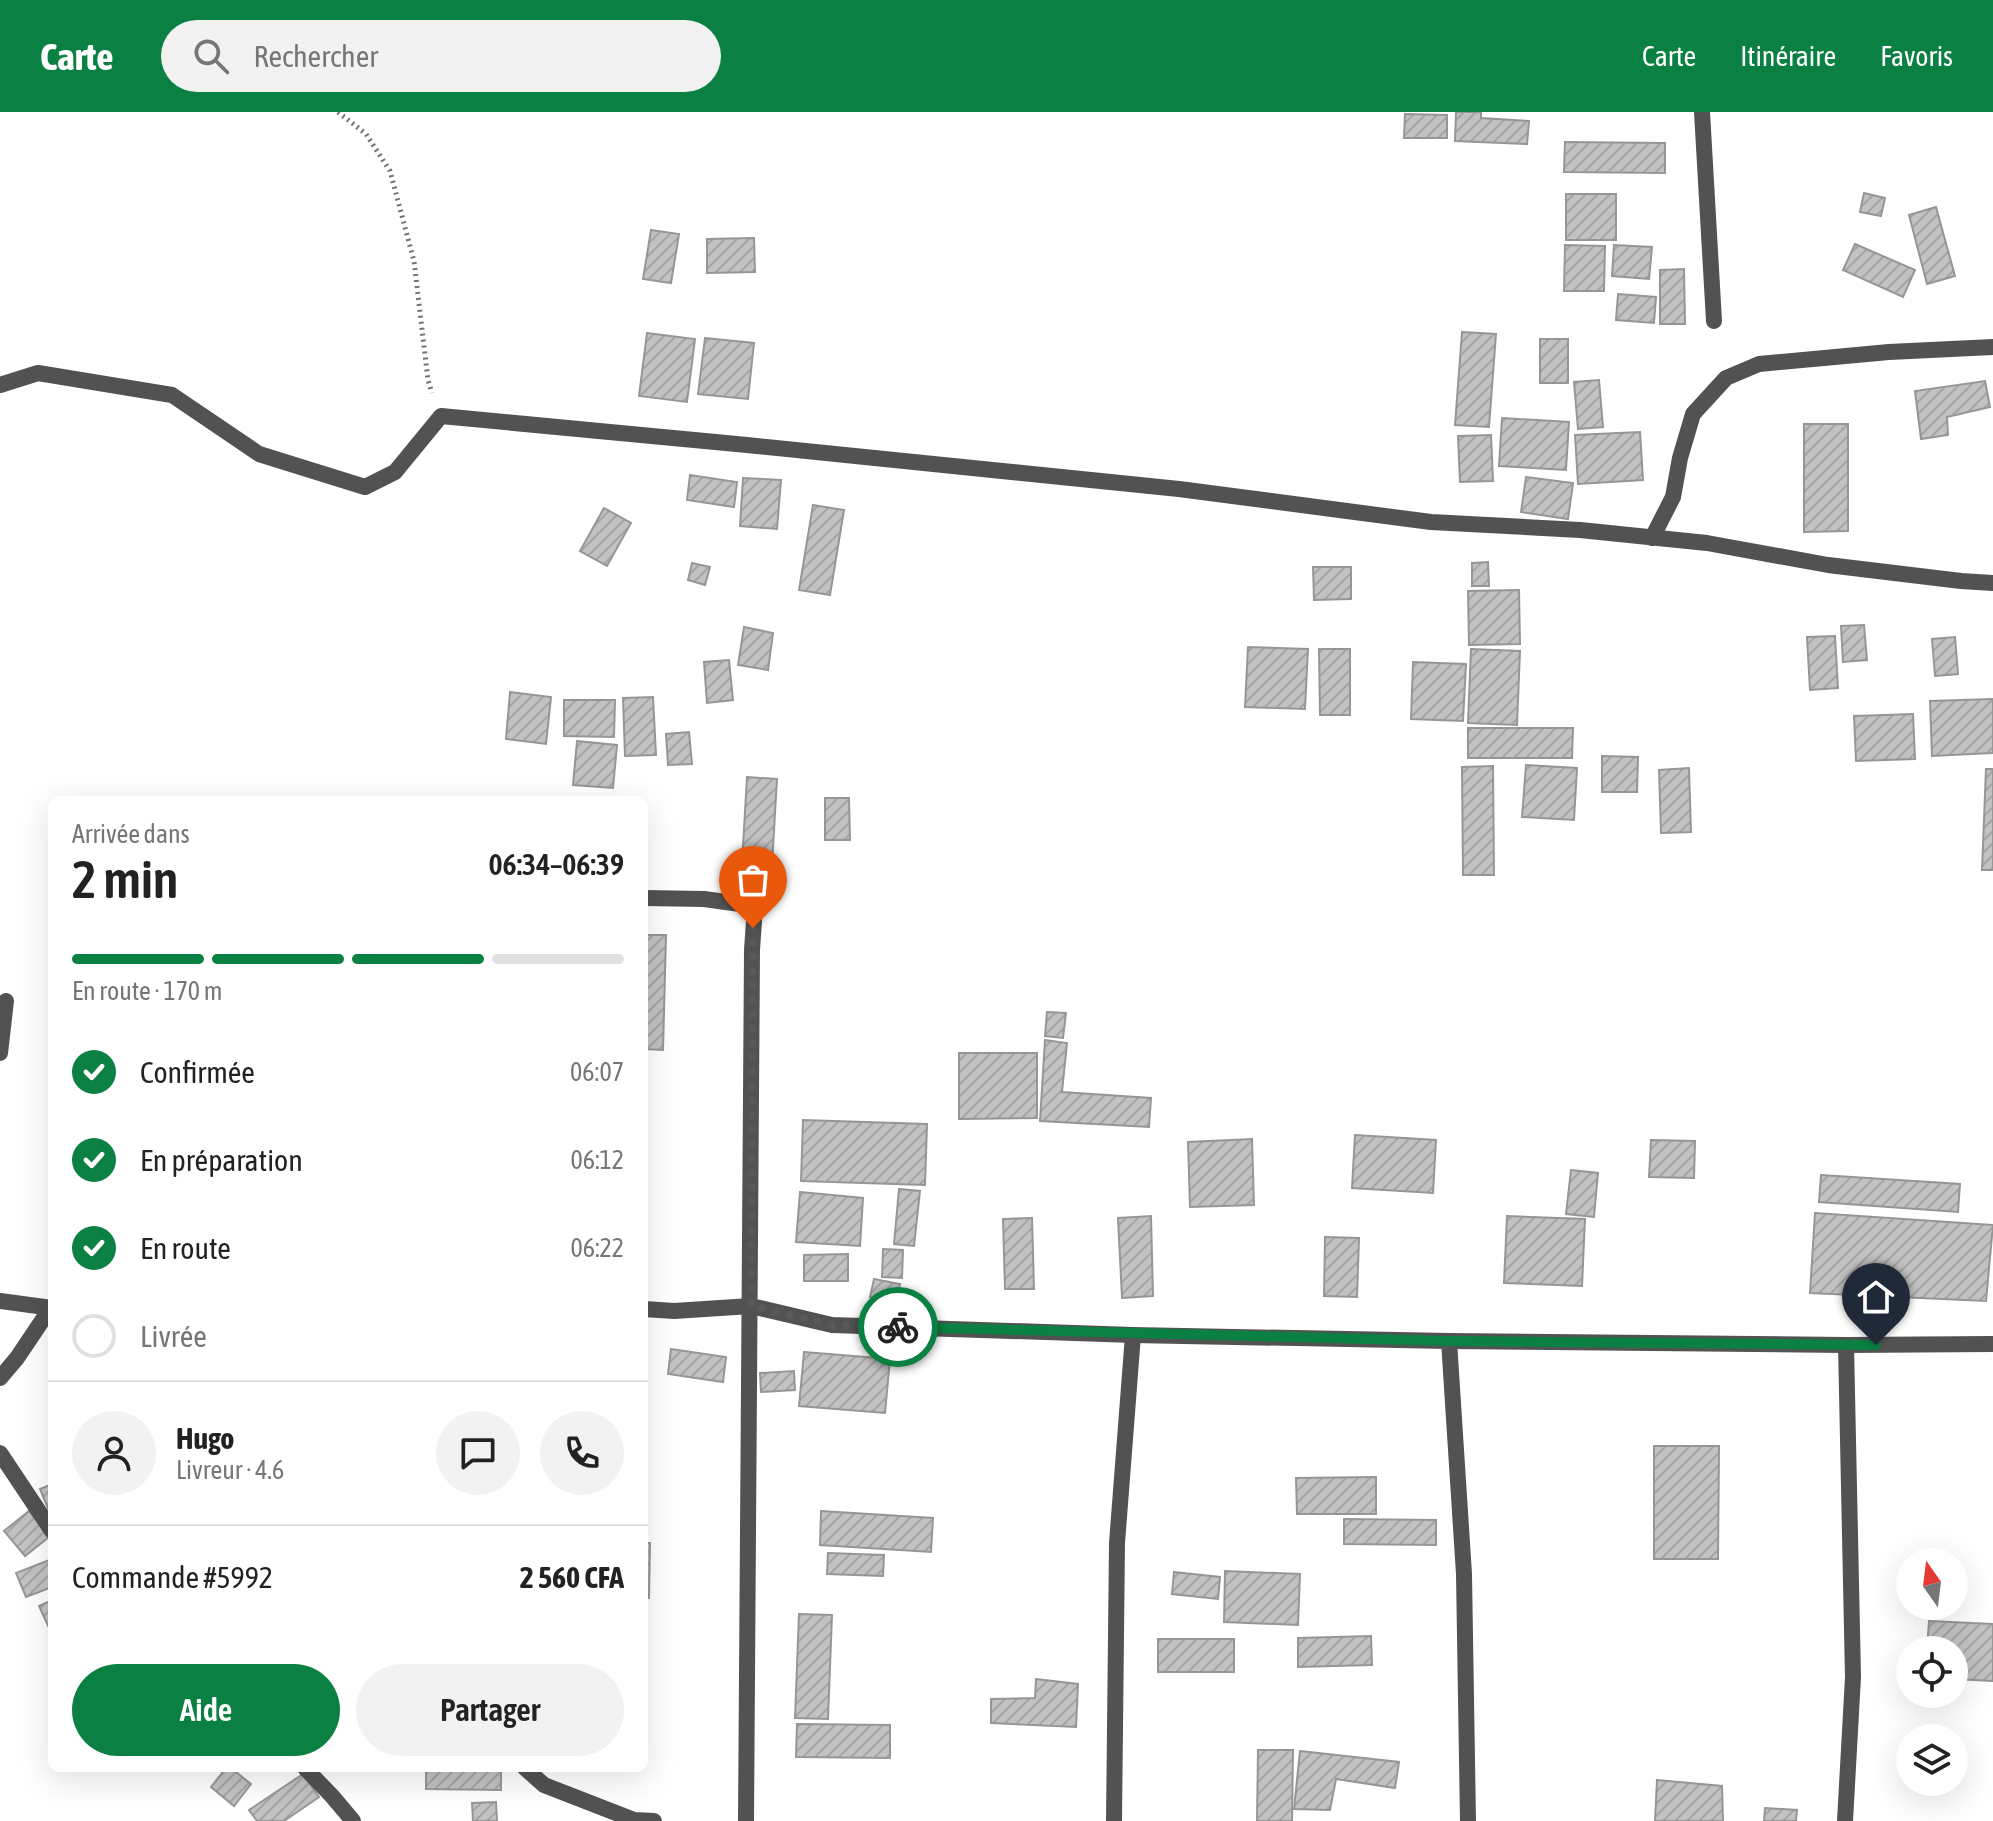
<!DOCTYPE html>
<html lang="fr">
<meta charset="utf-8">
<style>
:root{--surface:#fff;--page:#f2f2f2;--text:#222;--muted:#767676;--line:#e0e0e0;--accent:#0b8043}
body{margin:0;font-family:"Asap Condensed",sans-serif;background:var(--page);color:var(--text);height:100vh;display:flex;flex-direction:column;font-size:30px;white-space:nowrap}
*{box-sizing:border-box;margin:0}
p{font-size:26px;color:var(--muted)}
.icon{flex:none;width:44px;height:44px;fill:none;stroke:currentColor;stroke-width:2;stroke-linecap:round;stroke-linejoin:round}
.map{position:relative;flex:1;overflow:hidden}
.details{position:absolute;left:48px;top:684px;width:600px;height:976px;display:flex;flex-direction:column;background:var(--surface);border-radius:12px;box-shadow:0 8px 32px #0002}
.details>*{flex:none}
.needle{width:52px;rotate:346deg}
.fabs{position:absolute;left:1896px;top:1436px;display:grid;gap:16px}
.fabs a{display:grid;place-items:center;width:72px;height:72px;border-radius:50%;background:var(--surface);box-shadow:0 8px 32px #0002;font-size:40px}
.pin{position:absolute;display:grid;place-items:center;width:68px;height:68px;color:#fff;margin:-82px -34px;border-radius:50% 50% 50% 0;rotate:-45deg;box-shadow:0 0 8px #0007}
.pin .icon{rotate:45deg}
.courier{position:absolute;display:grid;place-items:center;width:80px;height:80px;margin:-40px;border:6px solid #0b8043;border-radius:50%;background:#fff;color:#222;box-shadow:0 2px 10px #0007}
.summary em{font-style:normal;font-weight:600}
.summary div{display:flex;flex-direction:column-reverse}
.summary{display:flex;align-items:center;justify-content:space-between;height:136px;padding:0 24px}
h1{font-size:52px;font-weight:600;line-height:60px}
.bar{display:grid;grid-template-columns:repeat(4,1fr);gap:12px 8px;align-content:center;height:96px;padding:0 24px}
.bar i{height:10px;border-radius:6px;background:var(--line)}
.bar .active{background:var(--accent)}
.bar p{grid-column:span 4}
.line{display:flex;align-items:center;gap:20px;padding:0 24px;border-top:2px solid var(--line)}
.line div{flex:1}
.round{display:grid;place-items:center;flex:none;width:84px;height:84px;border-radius:42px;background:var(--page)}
ol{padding:0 24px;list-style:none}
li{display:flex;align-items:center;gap:24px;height:88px}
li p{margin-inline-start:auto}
li .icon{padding:8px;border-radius:50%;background:var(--accent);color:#fff;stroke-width:4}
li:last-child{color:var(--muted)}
li i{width:44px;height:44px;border:4px solid var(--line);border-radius:50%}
.action{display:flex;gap:16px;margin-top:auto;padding:16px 24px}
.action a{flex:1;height:92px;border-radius:48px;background:var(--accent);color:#fff;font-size:32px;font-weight:600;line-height:92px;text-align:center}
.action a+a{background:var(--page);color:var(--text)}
header{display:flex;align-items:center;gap:48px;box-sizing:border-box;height:112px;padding:0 40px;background:var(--accent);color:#fff}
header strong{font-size:38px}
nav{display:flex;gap:44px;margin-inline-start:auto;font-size:28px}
.search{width:560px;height:72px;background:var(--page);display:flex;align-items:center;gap:20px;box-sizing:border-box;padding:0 28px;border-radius:44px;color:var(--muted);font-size:30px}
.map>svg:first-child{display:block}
.building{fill:url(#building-hatch);stroke:#969696;stroke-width:2}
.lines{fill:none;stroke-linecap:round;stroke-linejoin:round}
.path{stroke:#747474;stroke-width:5;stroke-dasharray:2 4;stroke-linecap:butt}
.minor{stroke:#525252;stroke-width:16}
.done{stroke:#595959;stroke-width:8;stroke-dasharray:0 14.4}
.route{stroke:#0b8043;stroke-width:10}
</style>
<header>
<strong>Carte</strong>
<div class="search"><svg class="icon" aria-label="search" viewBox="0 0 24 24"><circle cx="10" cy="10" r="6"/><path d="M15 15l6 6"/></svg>Rechercher</div>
<nav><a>Carte</a><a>Itinéraire</a><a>Favoris</a></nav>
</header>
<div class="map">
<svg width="1993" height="1709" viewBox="0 0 1993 1709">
<defs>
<pattern id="building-hatch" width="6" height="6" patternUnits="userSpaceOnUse" patternTransform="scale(2)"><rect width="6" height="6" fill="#c2c2c2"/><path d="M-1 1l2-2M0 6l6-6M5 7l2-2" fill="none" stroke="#a5a5a5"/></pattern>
</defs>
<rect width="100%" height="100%" fill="#fff"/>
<g class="building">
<path d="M1456,0h25v6l48,3 -2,23 -72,-3z"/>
<path d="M1405,2l42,1v23h-43z"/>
<path d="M1565,30l100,1v30l-101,-1z"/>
<path d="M1864,81l21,5 -4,18 -21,-4z"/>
<rect x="1566" y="82" width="50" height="46"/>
<path d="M1936,95l19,69 -28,8 -18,-69z"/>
<path d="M651,118l28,4 -8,49 -28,-4z"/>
<path d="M754,126l1,34 -48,1v-34z"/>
<path d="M1855,132l60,26 -12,27 -60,-27z"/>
<path d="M1565,133l40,1 -1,45h-40z"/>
<path d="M1614,133l38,2 -3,32 -37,-3z"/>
<path d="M1684,157l1,55h-25v-54z"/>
<path d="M1618,182l38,3 -2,26 -38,-3z"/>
<path d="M1462,220l34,2 -7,93 -34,-2z"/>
<path d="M647,221l48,6 -8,63 -48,-6z"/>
<path d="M705,226l49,5 -6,56 -50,-5z"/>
<rect x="1540" y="227" width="28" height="44"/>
<path d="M1599,268l4,47 -25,2 -4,-47z"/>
<path d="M1985,269l5,26 -43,10 1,18 -27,4 -6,-48z"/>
<path d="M1502,306l67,4 -3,48 -67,-4z"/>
<path d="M1804,312h44v107l-44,1z"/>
<path d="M1640,320l3,48 -65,4 -3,-49z"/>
<path d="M1491,323l2,46 -33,1 -2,-46z"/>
<path d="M690,363l47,7 -3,25 -47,-7z"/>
<path d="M1526,365l47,6 -5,36 -47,-7z"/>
<path d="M743,366l38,2 -4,49 -37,-3z"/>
<path d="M813,393l31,5 -14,85 -31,-5z"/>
<path d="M604,396l27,15 -24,43 -27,-15z"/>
<path d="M1488,450l1,24h-17v-23z"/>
<path d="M692,451l18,4 -5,18 -17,-5z"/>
<path d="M1313,455h38v32l-37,1z"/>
<path d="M1519,478l1,54 -51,1 -1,-54z"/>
<path d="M1864,513l3,35 -24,2 -2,-36z"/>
<path d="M744,515l29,6 -5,37 -30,-5z"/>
<path d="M1835,524l3,52 -28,2 -3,-53z"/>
<path d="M1955,525l3,37 -23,2 -3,-37z"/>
<path d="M1248,535l60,2 -3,60 -60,-2z"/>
<path d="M1319,537h31v66h-30z"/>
<path d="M1471,537l49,2 -3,74 -49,-2z"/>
<path d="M729,548l4,40 -26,3 -3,-41z"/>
<path d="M1413,550l53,2 -3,57 -52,-2z"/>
<path d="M510,580l41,5 -5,47 -40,-5z"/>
<path d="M653,585l3,58 -31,1 -2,-58z"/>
<path d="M1993,587v54l-61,3 -2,-55z"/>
<path d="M564,588h51l-1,37 -50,-1z"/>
<path d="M1913,602l2,45 -59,2 -2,-45z"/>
<path d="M1468,616h105l-1,30h-104z"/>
<path d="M689,620l3,32 -24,1 -2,-31z"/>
<path d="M577,629l40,4 -4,43 -40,-3z"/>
<path d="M1602,644l36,1 -1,35h-35z"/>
<path d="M1526,653l51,3 -3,52 -52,-3z"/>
<path d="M1493,654l1,109h-31l-1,-108z"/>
<path d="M1689,656l2,64 -30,1 -2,-63z"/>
<path d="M1986,657h7v101h-11z"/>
<path d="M747,665l30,2 -5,86 -30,-2z"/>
<path d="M825,686h24l1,42h-25z"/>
<path d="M644,823h22l-3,115 -19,-1z"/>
<path d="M1047,900l19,1 -3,25 -18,-2z"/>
<path d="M1045,928l22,3 -5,49 89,6 -2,29 -109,-6z"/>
<path d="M959,941h78v65l-78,1z"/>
<path d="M803,1008l124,4 -2,61 -124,-4z"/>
<path d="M1355,1023l81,5 -3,53 -81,-5z"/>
<path d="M1252,1027l2,66 -64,2 -2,-65z"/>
<path d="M1651,1028l44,1 -1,37 -45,-1z"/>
<path d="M1571,1058l27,3 -4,44 -28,-3z"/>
<path d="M1821,1063l139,9 -2,28 -139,-10z"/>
<path d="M899,1077l21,2 -6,55 -20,-2z"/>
<path d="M800,1080l63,6 -3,48 -64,-4z"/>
<path d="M1815,1101l178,12 -7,76 -176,-8z"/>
<path d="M1151,1104l2,80 -31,2 -4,-80z"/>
<path d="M1507,1104l78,3 -3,67 -78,-3z"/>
<path d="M1032,1106l2,71h-29l-2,-70z"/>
<path d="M1325,1125l34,1 -2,59 -33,-1z"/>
<path d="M883,1137l20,1 -1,28 -20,-1z"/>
<path d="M848,1142v27h-44v-26z"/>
<path d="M874,1167l26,5 -3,18 -27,-5z"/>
<path d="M671,1237l55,8 -3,25 -55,-8z"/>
<path d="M804,1240l86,7 -5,54 -86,-7z"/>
<path d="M794,1259l1,19 -34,2 -1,-19z"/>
<path d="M1654,1334h65l-1,113h-64z"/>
<path d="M1376,1365v37h-79l-1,-36z"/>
<path d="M52,1372v34l-12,-29z"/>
<path d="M29,1399l20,26 -24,19 -21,-25z"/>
<path d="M821,1399l112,7 -2,34 -111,-7z"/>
<path d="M1344,1407l92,1v25l-92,-1z"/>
<path d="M644,1431h6l-1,55h-5z"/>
<path d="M828,1441l56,2 -1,21 -56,-2z"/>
<path d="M52,1447v28l-26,10 -10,-24z"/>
<path d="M1225,1459l75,3 -2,51 -74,-3z"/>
<path d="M1174,1460l46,5 -2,22 -46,-5z"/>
<path d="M52,1488v29l-2,1 -11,-24z"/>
<path d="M799,1502l33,1 -4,104 -33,-1z"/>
<path d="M1929,1509l64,3v57l-39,-2v-29h-27z"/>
<path d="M1371,1524l1,29 -74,2v-29z"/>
<rect x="1158" y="1527" width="76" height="33"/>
<path d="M1036,1567l42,5 -2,43 -85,-4v-24l44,-1z"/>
<path d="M797,1612l93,1v33l-94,-1z"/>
<path d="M1258,1638h35l-1,71h-35z"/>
<path d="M1300,1639l99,11 -4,26 -59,-9 -6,31 -36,-1z"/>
<path d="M226,1656h5l20,16 -17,22 -23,-19z"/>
<path d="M426,1656h75v22l-75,-1z"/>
<path d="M303,1662l16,23 -35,24h-27l-8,-11z"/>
<path d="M1657,1668l65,6 1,35h-68z"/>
<path d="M496,1690l1,19h-24l-1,-18z"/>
<path d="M1765,1696l32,2 -1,11h-32z"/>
</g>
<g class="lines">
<path class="path" d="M338,0l28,22 24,37 24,90 14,119 4,13"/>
<g class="minor">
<path d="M1702,0l12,209"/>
<path d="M0,273l38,-12 134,22 87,59 106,33 30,-15 46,-56 306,29 432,44 252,33 149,8 127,13 121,22 133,16 32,2"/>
<path d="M1652,426l21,-41 7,-39 13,-44 33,-36 33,-14 130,-12 104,-5"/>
<path d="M644,786l60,1 51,7 -3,44 -6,871"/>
<path d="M0,941l6,-52"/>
<path d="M0,1189l52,7"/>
<path d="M644,1197l30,2 77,-5 81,19 301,10 316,6 15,233 4,247"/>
<path d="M1449,1229l397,4"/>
<path d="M0,1266l17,-20 33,-49"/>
<path d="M0,1341l52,78"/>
<path d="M305,1656l27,28 21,25"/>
<path d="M525,1656l19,17 90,35 20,1"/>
<path d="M1114,1709l3,-278 16,-208"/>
<path d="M1845,1709l8,-144 -7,-332 147,-1"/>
</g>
</g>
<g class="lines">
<path class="done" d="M753,816l-2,378 81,19 66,2"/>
<path class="route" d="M898,1215l551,14 427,4"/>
</g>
</svg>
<div class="fabs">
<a><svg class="needle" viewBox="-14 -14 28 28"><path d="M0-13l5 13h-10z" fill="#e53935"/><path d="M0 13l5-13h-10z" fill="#767676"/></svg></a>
<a><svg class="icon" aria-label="locate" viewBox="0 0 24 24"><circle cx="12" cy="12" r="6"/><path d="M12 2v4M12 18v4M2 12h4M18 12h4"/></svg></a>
<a><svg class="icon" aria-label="layers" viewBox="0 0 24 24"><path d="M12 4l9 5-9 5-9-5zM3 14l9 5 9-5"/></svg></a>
</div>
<div class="pin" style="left:753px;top:816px;background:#ea580c"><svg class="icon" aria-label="bag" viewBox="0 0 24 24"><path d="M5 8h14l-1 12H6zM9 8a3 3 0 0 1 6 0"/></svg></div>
<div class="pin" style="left:1876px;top:1233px;background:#1f2937"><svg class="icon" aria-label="home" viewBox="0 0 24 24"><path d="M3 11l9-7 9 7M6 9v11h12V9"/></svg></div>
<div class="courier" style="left:898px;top:1215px"><svg class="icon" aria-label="bike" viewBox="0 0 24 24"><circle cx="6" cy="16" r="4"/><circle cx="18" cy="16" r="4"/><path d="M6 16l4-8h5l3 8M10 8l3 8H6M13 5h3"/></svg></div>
<section class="details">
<div class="summary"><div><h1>2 min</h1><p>Arrivée dans</p></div><em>06:34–06:39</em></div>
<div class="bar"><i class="active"></i><i class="active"></i><i class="active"></i><i></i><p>En route · 170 m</p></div>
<ol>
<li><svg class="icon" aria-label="check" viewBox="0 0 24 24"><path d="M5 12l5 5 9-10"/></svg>Confirmée<p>06:07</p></li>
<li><svg class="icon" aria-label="check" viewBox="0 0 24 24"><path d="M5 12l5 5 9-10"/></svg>En préparation<p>06:12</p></li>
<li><svg class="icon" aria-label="check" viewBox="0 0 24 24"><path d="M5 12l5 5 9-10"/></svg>En route<p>06:22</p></li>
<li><i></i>Livrée</li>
</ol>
<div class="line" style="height:144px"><a class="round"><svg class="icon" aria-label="person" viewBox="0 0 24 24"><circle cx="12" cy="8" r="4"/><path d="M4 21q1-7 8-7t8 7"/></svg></a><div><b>Hugo</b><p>Livreur · 4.6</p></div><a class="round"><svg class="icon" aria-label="chat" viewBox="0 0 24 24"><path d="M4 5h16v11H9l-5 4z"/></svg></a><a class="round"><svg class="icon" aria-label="phone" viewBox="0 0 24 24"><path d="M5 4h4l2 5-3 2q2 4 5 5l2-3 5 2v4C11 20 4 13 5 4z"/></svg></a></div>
<div class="line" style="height:104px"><div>Commande #5992</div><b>2 560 CFA</b></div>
<div class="action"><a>Aide</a><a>Partager</a></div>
</section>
</div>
